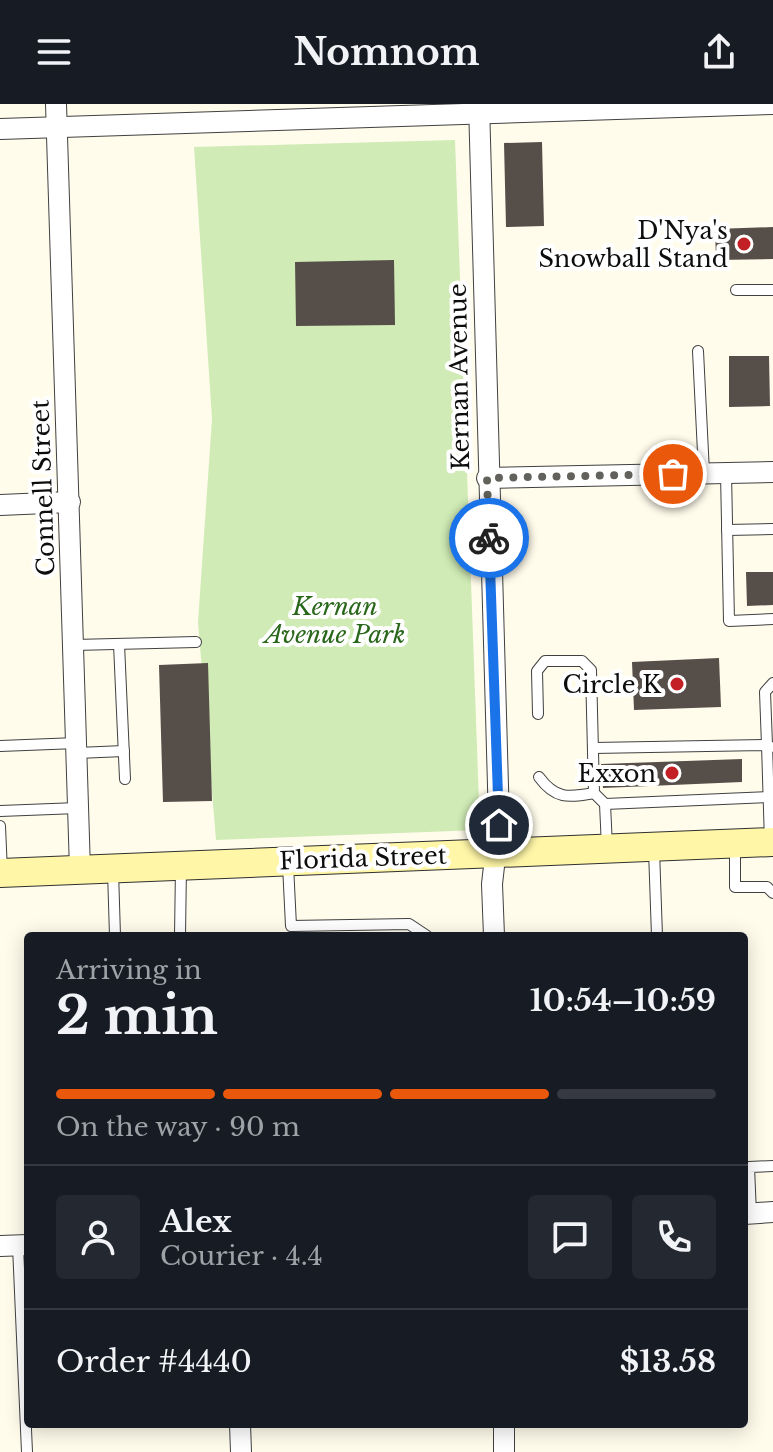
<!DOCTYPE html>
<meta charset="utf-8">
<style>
:root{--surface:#171b24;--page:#242831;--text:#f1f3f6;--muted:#9ea1a6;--line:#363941;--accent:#ea580c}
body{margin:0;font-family:"Libre Baskerville",serif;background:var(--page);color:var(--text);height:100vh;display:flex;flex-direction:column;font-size:30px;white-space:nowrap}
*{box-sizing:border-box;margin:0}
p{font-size:26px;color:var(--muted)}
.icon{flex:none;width:44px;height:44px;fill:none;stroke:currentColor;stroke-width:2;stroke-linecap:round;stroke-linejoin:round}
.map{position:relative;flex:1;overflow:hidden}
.drawer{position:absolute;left:24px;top:828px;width:724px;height:496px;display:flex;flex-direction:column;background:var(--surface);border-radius:8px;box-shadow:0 4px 20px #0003}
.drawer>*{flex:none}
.pin{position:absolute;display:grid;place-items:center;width:68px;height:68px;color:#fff;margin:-34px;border:4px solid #fff;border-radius:50%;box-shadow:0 2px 8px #0007}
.courier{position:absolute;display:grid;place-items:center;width:80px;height:80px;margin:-40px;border:6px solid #1a73e8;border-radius:50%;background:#fff;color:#222;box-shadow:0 2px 10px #0007}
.head em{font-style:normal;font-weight:700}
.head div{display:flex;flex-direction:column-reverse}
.head{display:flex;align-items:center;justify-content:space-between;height:136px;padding:0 32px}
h1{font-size:52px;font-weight:700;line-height:60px}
.bar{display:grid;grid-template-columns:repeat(4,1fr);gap:12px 8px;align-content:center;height:96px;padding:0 32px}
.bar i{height:10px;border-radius:6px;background:var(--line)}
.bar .on{background:var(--accent)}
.bar p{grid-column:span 4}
.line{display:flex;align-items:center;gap:20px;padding:0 32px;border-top:2px solid var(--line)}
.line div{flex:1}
.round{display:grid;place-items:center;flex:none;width:84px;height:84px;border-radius:8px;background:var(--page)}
header{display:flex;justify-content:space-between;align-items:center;height:104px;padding:0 32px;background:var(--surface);font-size:36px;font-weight:700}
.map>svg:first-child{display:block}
.green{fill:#d0ebb5}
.building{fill:#564e49}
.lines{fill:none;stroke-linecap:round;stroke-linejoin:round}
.service-casing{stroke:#404040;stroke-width:12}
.minor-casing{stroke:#404040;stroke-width:22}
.secondary-casing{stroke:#2f2f2f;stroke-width:30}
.service{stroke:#fff;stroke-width:10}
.minor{stroke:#fff;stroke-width:20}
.secondary{stroke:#fff7a7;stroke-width:28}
.done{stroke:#62615b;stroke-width:8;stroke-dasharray:0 14.4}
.route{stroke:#1a73e8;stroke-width:10}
.poi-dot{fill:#c22025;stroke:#fff;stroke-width:3}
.labels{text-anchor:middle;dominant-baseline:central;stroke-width:8;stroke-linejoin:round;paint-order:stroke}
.poi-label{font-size:24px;fill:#0d0d0d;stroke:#fff;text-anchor:end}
.street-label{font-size:24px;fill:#0d0d0d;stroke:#fff}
.park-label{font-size:24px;font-style:italic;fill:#29671b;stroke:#fff}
</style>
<header><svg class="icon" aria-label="menu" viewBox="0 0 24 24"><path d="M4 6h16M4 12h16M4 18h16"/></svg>Nomnom<svg class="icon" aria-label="share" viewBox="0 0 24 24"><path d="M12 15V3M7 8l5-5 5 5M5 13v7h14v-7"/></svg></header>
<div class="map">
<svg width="773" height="1348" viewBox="0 0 773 1348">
<rect width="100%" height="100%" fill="#fffcec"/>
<path class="green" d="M455,36l25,690 -264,10 -18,-218 14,-203 -18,-272z"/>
<g class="building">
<path d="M542,38l2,84 -38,1 -2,-84z"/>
<path d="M773,123v32l-57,1 -1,-31z"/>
<path d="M394,156l1,65 -99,1 -1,-64z"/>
<path d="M729,252h40l1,50 -41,1z"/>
<path d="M746,468h27v33l-26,1z"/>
<path d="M719,554l2,49 -87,3 -2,-48z"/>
<path d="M208,559l4,138 -49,1 -4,-137z"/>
<path d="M742,655v23l-139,6 -2,-24z"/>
</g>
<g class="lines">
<g class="service-casing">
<g id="service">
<path d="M736,186h37"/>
<path d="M698,247l6,122"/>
<path d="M726,369l3,148 44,-2"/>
<path d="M727,426l46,-1"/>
<path d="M119,540l6,135"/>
<path d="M74,541l122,-3"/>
<path d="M538,610l-1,-43 8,-10h37l9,9 3,123 11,11 2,43"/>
<path d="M0,642l77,-3"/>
<path d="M771,643l-4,-2 -2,-53 8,-9"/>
<path d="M593,644l174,-3 3,97"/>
<path d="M77,649l47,-2"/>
<path d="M539,673c16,22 29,21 55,16"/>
<path d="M605,700l164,-7"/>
<path d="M0,707l78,-3"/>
<path d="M0,722l2,46"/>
<path d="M735,742v41h32l6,6"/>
<path d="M654,746l3,86"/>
<path d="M288,761l3,61 118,-2 18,12"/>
<path d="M113,767l2,65"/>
<path d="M180,832l1,-70"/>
<path d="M751,1110l-2,-47 24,-1"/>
<path d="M18,1142l9,206"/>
</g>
</g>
<g class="minor-casing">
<g id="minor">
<path d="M56,0l24,766"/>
<path d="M479,0l20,718 -7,62 2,52"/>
<path d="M0,25l773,-25"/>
<path d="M487,374l286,-6"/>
<path d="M0,401l70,-3"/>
<path d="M744,1110l29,-2"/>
<path d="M0,1142l28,-1"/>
<path d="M240,1320l1,28"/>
<path d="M504,1320v28"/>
</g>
</g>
<g class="secondary-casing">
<path id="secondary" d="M0,769l773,-31"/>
</g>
<use href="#service" class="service"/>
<use href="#minor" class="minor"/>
<use href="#secondary" class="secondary"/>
</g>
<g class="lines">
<path class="done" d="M489,434l-2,-60 186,-4"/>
<path class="route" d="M489,434l10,287"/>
</g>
<g class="poi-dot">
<circle cx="744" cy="140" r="8"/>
<circle cx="677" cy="580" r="8"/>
<circle cx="672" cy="669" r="8"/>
</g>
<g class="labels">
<g class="poi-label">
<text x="728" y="126">D'Nya's<tspan x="728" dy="28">Snowball Stand</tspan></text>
<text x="661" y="580">Circle K</text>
<text x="656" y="669">Exxon</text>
</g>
<g class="street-label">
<text transform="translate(459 273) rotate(-91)">Kernan Avenue</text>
<text transform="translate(43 384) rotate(-92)">Connell Street</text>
<text transform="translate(363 754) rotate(-2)">Florida Street</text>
</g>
<g class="park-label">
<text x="335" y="502">Kernan<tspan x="335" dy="28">Avenue Park</tspan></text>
</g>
</g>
</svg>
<div class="pin" style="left:673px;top:370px;background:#ea580c"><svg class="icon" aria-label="bag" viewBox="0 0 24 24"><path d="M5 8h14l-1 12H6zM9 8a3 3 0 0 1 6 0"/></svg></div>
<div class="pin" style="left:499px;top:721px;background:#1f2937"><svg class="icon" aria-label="home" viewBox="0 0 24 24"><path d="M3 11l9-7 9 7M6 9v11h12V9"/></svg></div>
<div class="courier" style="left:489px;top:434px"><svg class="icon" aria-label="bike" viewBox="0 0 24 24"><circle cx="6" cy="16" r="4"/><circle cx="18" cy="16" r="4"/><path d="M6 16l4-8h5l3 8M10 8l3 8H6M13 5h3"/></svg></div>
<section class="drawer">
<div class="head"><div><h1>2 min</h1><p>Arriving in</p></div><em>10:54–10:59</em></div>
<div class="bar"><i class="on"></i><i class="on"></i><i class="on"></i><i></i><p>On the way · 90 m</p></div>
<div class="line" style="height:144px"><a class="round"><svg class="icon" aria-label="person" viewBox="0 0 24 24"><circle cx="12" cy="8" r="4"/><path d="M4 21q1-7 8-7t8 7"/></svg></a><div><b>Alex</b><p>Courier · 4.4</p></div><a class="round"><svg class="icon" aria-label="chat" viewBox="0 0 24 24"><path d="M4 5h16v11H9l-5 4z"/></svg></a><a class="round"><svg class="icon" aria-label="phone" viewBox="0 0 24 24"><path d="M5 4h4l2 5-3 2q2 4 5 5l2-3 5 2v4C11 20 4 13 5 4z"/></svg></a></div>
<div class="line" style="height:104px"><div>Order #4440</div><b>$13.58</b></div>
</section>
</div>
